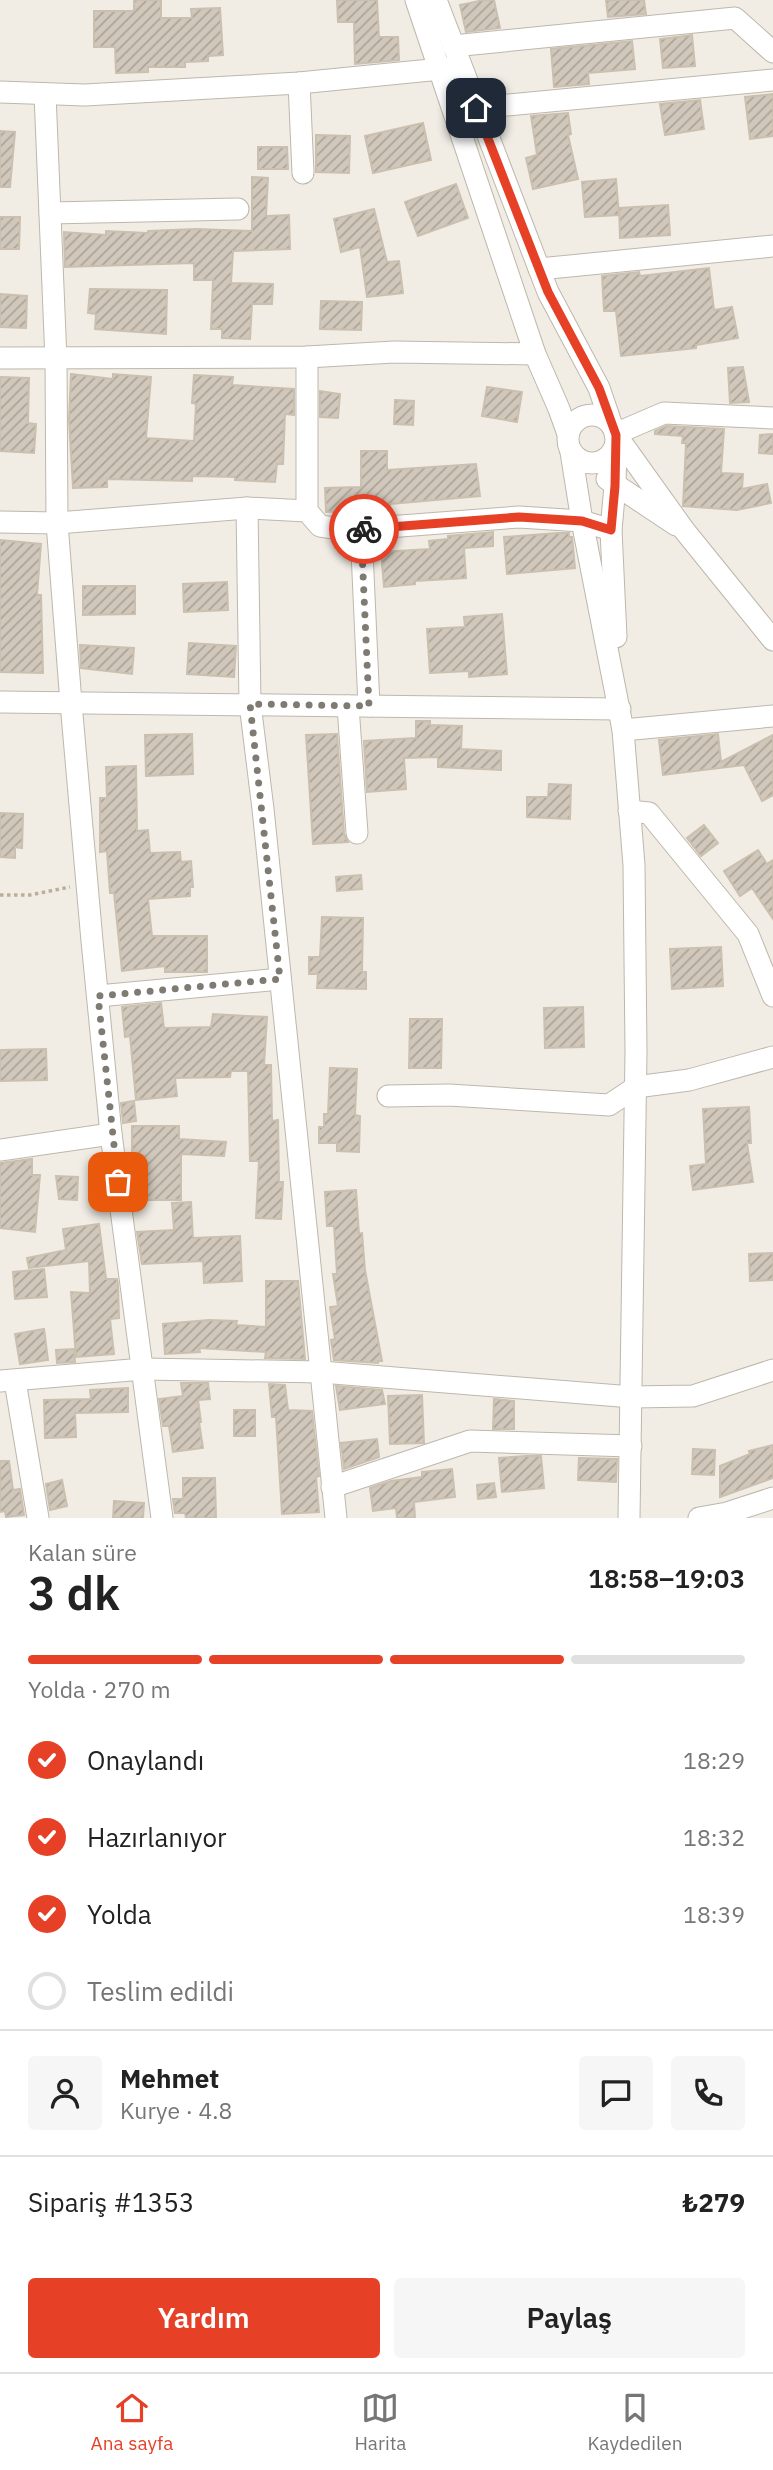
<!DOCTYPE html>
<html lang="tr">
<meta charset="utf-8">
<style>
:root{--surface:#fff;--page:#f6f6f6;--text:#222;--muted:#767676;--line:#e0e0e0;--accent:#e64027}
body{margin:0;font-family:"IBM Plex Sans",sans-serif;background:var(--page);color:var(--text);height:100vh;display:flex;flex-direction:column;font-size:26px;white-space:nowrap}
*{box-sizing:border-box;margin:0}
p{font-size:23px;color:var(--muted)}
.icon{flex:none;width:38px;height:38px;fill:none;stroke:currentColor;stroke-width:2;stroke-linecap:round;stroke-linejoin:round}
.map{position:relative;height:1518px;overflow:hidden}
.panel{display:flex;flex-direction:column;background:var(--surface);flex:1}
.panel>*{flex:none}
.pin{position:absolute;display:grid;place-items:center;width:60px;height:60px;color:#fff;margin:-30px;border-radius:14px;box-shadow:0 4px 10px #0006}
.courier{position:absolute;display:grid;place-items:center;width:70px;height:70px;margin:-35px;border:5px solid #e64027;border-radius:50%;background:#fff;color:#222;box-shadow:0 2px 9px #0007}
.summary em{font-style:normal;font-weight:600}
.summary div{display:flex;flex-direction:column-reverse}
.summary{display:flex;align-items:center;justify-content:space-between;height:119px;padding:0 28px}
h1{font-size:46px;font-weight:600;line-height:52px}
.bar{display:grid;grid-template-columns:repeat(4,1fr);gap:10px 7px;align-content:center;height:84px;padding:0 28px}
.bar i{height:9px;border-radius:5px;background:var(--line)}
.bar .active{background:var(--accent)}
.bar p{grid-column:span 4}
.line{display:flex;align-items:center;gap:18px;padding:0 28px;border-top:2px solid var(--line)}
.line div{flex:1}
.round{display:grid;place-items:center;flex:none;width:74px;height:74px;border-radius:7px;background:var(--page)}
ol{padding:0 28px;list-style:none}
li{display:flex;align-items:center;gap:21px;height:77px}
li p{margin-inline-start:auto}
li .icon{padding:7px;border-radius:50%;background:var(--accent);color:#fff;stroke-width:4}
li:last-child{color:var(--muted)}
li i{width:38px;height:38px;border:4px solid var(--line);border-radius:50%}
.action{display:flex;gap:14px;margin-top:auto;padding:14px 28px}
.action a{flex:1;height:80px;border-radius:7px;background:var(--accent);color:#fff;font-size:28px;font-weight:600;line-height:80px;text-align:center}
.action a+a{background:var(--page);color:var(--text)}
.tabs{display:flex;justify-content:space-around;align-items:center;height:98px;border-top:2px solid var(--line);background:var(--surface);font-size:19px;color:var(--muted)}
.tabs a{display:grid;justify-items:center;gap:4px}
.tabs .active{color:var(--accent)}
.map>svg:first-child{display:block}
.building{fill:url(#building-hatch);stroke:#cbc0af;stroke-width:2}
.lines{fill:none;stroke-linecap:round;stroke-linejoin:round}
.minor-casing{stroke:#beb7ab;stroke-width:23}
.path{stroke:#bbaf9b;stroke-width:3.5;stroke-dasharray:3.5 3.5;stroke-linecap:butt}
.minor{stroke:#fff;stroke-width:21}
.done{stroke:#7f7b73;stroke-width:7;stroke-dasharray:0 12.6}
.route{stroke:#e64027;stroke-width:9}
</style>
<div class="map">
<svg width="773" height="1518" viewBox="0 0 773 1518">
<defs>
<pattern id="building-hatch" width="6" height="6" patternUnits="userSpaceOnUse" patternTransform="scale(1.75)"><rect width="6" height="6" fill="#d1c8bb"/><path d="M-1 1l2-2M0 6l6-6M5 7l2-2" fill="none" stroke="#aba499"/></pattern>
</defs>
<rect width="100%" height="100%" fill="#f1ede5"/>
<g class="building">
<path d="M134,0h27v18h31l-1,-9 29,-1 3,47 -15,1v5l-23,1v5h-37v5l-32,1 -1,-26h-21v-36h40z"/>
<path d="M337,0h40l2,37h19l1,23 -44,4 -1,-42h-16z"/>
<path d="M484,0h10l6,28 -34,4 -6,-27z"/>
<path d="M606,0h38l2,14 -38,3z"/>
<path d="M692,35l3,31 -32,2 -3,-29z"/>
<path d="M632,41l3,28 -47,4 1,11 -35,3 -3,-38z"/>
<path d="M773,94v42l-23,3 -5,-42z"/>
<path d="M700,100l4,29 -39,6 -5,-31z"/>
<path d="M568,113l3,21 -3,1 10,44 -45,10 -7,-31 11,-3 -6,-39z"/>
<path d="M423,123l8,37 -58,13 -8,-37z"/>
<path d="M0,131l15,1 -5,55h-10z"/>
<path d="M316,135l34,1 -1,37 -33,-1z"/>
<path d="M258,147h29l1,22h-30z"/>
<path d="M252,177l16,1 -2,38 23,-1 1,34 -57,2 -2,32 42,1 -1,20h-20l-2,35 -28,-1v-9h-11l2,-49h-19v-17l-129,4 -1,-35 42,3v-4l42,2v-2l48,-2 56,2z"/>
<path d="M616,179l3,36 -34,2 -3,-35z"/>
<path d="M456,184l12,34 -50,18 -13,-34z"/>
<path d="M668,205l2,30 -50,3 -1,-30z"/>
<path d="M374,209l13,53 12,-1 4,32 -36,4 -7,-50 -19,5 -7,-33z"/>
<path d="M0,217h20l-1,32h-19z"/>
<path d="M709,268l5,42 18,-3 6,31 -42,7v3l-75,8 -5,-45h-12l-2,-35 37,-4 1,4z"/>
<path d="M90,289l77,1 -1,44 -71,-5 1,-15 -8,-1z"/>
<path d="M0,294l27,2 -1,32 -26,-1z"/>
<path d="M321,301l41,1 -1,28 -41,-1z"/>
<path d="M743,367l6,35 -19,1 -2,-35z"/>
<path d="M71,374l42,5v-5l38,3 -5,61 48,3 2,-37 -4,-1 2,-28 39,2 -1,8 62,4v26l-9,-1 -2,50h-6l-2,18 -40,-2v-3l-43,-1v5l-85,-2v8l-34,1 -4,-69z"/>
<path d="M0,377l29,1 -1,45 8,1 -2,29 -34,-2z"/>
<path d="M487,387l35,5 -5,30 -35,-6z"/>
<path d="M320,391l20,3 -2,24 -18,-1z"/>
<path d="M395,400l19,1 -1,24 -19,-1z"/>
<path d="M666,426l58,3 -3,44 22,1 -1,15 25,-5 4,19 -34,7 -54,-4 3,-63h-4l1,-7 -28,-2v-3z"/>
<path d="M773,434v20l-14,-1 1,-18z"/>
<path d="M361,451h26v19l89,-6 4,32 -90,8v6l-64,2 -1,-24 36,-1z"/>
<path d="M493,532v14l-29,2 2,30 -51,3v3l-31,3 -3,-35 49,-3 -1,-8 19,-2v-3z"/>
<path d="M558,533h11v4h3l3,31 -68,6 -3,-37z"/>
<path d="M0,540l41,4 -4,51h4l2,78 -43,-1z"/>
<path d="M227,582l1,28 -44,2 -1,-28z"/>
<path d="M83,586h52v28l-52,1z"/>
<path d="M502,614l5,60 -38,3v-6l-39,2 -3,-44 38,-2 -1,-10z"/>
<path d="M189,643l47,3 -2,31 -47,-3z"/>
<path d="M80,645l54,3 -2,26 -51,-6z"/>
<path d="M416,721h14v4l32,1 -1,23 40,2v19l-63,-3v-10l-34,1 2,31 -39,3 -3,-51 52,-3z"/>
<path d="M192,734l1,40 -47,2 -1,-41z"/>
<path d="M337,734l7,100 4,8 -35,2 -7,-109z"/>
<path d="M718,734l3,28 52,-27v60l-11,6 -18,-36 -81,10 -4,-35z"/>
<path d="M136,766l1,65 11,-1 2,23 30,-1 1,10 10,-1 2,26h-3v9l-42,3 4,37h55v36h-42v-6l-43,5 -8,-78h-4l-3,-42 -7,1v-54h7l-1,-31z"/>
<path d="M549,784l22,1 -1,34 -43,-2v-20h21z"/>
<path d="M0,813l23,1 -1,34 -7,-1v11l-15,-1z"/>
<path d="M704,825l14,18 -17,13 -14,-18z"/>
<path d="M758,850l9,14 6,-4v59l-21,-31 -12,8 -16,-25z"/>
<path d="M361,875l1,14 -25,2 -1,-14z"/>
<path d="M322,917l41,1 -1,54h4v17l-49,-1 1,-14h-9v-17h11z"/>
<path d="M721,947l2,39 -51,3 -2,-40z"/>
<path d="M161,1003l3,25 47,-1 2,-13 54,3 -3,48h7l1,56 6,-1 1,62h4l-2,37 -25,-1 3,-57h-9l-2,-90h-17l-1,6 -55,1 2,18 -41,4 -6,-64 -5,1 -3,-30z"/>
<path d="M583,1007l1,40 -39,1 -1,-40z"/>
<path d="M410,1019h32l-1,49h-32z"/>
<path d="M46,1049l1,31 -47,1v-31z"/>
<path d="M330,1068l27,1 -2,46 5,1 -1,36 -22,-1v-8h-18v-16h5v-13h4z"/>
<path d="M134,1101l2,20 -13,2 -2,-20z"/>
<path d="M749,1107l2,36h-4l6,39 -60,8 -3,-24 16,-2 -3,-55z"/>
<path d="M132,1126h47v13l47,3 -2,14 -43,-2v46h-38v-44h-11z"/>
<path d="M32,1159v16h8l-5,57 -35,-4v-65z"/>
<path d="M56,1176l22,1 -1,23 -18,-1z"/>
<path d="M356,1190l3,44 3,-1 3,37 17,91h-4v2l-44,-3 -3,-20 4,-1 -5,-32 8,-1 -5,-32h4l-3,-48h-7l-2,-34z"/>
<path d="M191,1202l2,36 47,-2 2,45 -38,2 -1,-22 -61,3 -5,-32 37,-2 -2,-27z"/>
<path d="M99,1224l7,55h11l1,6 1,33 -9,1 4,35 -38,3 -5,-65 19,1 -1,-32 -60,7 -2,-10 39,-8 -3,-21z"/>
<path d="M773,1253v27l-23,1 -1,-27z"/>
<path d="M44,1269l3,28 -32,2 -2,-27z"/>
<path d="M266,1281h32l7,78 -40,-1 1,-6 -67,-4 1,4 -35,2 -2,-30 46,-4 28,1 -1,4 30,2z"/>
<path d="M44,1329l4,31 -28,4 -5,-30z"/>
<path d="M74,1349l1,13 -18,1 -1,-13z"/>
<path d="M181,1383h27l2,16 -12,1 3,22h-2l4,26 -30,4 -4,-26h-6l-4,-27 24,-3z"/>
<path d="M269,1384l16,1 3,25 24,1 7,65 -3,1 3,35 -37,2 -6,-97h-4z"/>
<path d="M336,1386l46,4 3,14 -45,6z"/>
<path d="M128,1388v24l-53,1 1,24 -31,1 -1,-38 47,-1 -1,-9z"/>
<path d="M422,1395l2,48 -34,1 -2,-48z"/>
<path d="M494,1399l20,2v28h-21z"/>
<rect x="234" y="1410" width="21" height="26"/>
<path d="M377,1439l2,18 -35,12 -3,-26z"/>
<path d="M773,1445v33l-53,19v-31l30,-12 -1,-3z"/>
<path d="M693,1449l22,1 -1,25 -22,-1z"/>
<path d="M526,1456h15l3,32 -42,4 -3,-34z"/>
<path d="M579,1458l38,1 -1,23 -38,-2z"/>
<path d="M0,1461h9l4,29 7,-1 4,26 -18,2 -1,-6 -5,1z"/>
<path d="M452,1469l3,28 -41,5 1,16h-18l-1,-10 -23,3 -3,-23 21,-7 31,-4v-5z"/>
<path d="M183,1478h32l1,40h-30l-1,-5h-10l-2,-14h10z"/>
<path d="M62,1480l5,26 -17,4 -4,-26z"/>
<path d="M494,1483l2,14 -18,2 -1,-14z"/>
<path d="M114,1501l30,2 -1,15h-30z"/>
</g>
<g class="lines">
<g class="minor-casing">
<g id="minor">
<path d="M416,0l119,354 24,55 9,25"/>
<path d="M436,0l112,292 51,96 13,38"/>
<path d="M453,46l282,-28 38,34"/>
<path d="M299,83l4,90"/>
<path d="M0,92l85,3 214,-12 162,-16"/>
<path d="M45,94l11,266 1,163 14,180 21,238 19,193 51,384"/>
<path d="M476,108l297,-28"/>
<path d="M50,213l188,-4"/>
<path d="M539,269l234,-23"/>
<path d="M0,358l307,-1 87,-5 141,2"/>
<circle cx="592" cy="439" r="24"/>
<path d="M615,434l49,-21 109,5"/>
<path d="M616,435l68,95 89,110"/>
<path d="M616,444l-1,42 -4,44 5,107"/>
<path d="M571,452l11,69 41,209 11,135 2,186 -7,467"/>
<path d="M607,479l69,46"/>
<path d="M247,508l3,196 13,105 73,709"/>
<path d="M307,511v-154"/>
<path d="M0,522l57,1 190,-15 60,3 13,15 28,4 171,-13 63,4 29,9"/>
<path d="M361,529l8,177"/>
<path d="M0,702l620,7"/>
<path d="M348,706l9,127"/>
<path d="M623,730l150,-14"/>
<path d="M629,811l20,2 99,121 25,62"/>
<path d="M98,996l182,-17"/>
<path d="M388,1096l61,-1 160,10 27,-18 53,-7 84,-23"/>
<path d="M0,1150l111,-16"/>
<path d="M0,1381l143,-12 178,3 311,25 61,-1 80,-26"/>
<path d="M15,1381l23,137"/>
<path d="M332,1487l138,-46 161,5"/>
<path d="M699,1518l28,-5 46,-15"/>
</g>
</g>
<path class="path" d="M0,895h30l40,-8"/>
<use href="#minor" class="minor"/>
</g>
<g class="lines">
<path class="done" d="M118,1182l-20,-186 182,-17 -30,-275 119,2 -8,-177h3"/>
<path class="route" d="M364,529l155,-12 63,4 29,9 4,-44 1,-51 -17,-47 -51,-96 -72,-184"/>
</g>
</svg>
<div class="pin" style="left:118px;top:1182px;background:#ea580c"><svg class="icon" aria-label="bag" viewBox="0 0 24 24"><path d="M5 8h14l-1 12H6zM9 8a3 3 0 0 1 6 0"/></svg></div>
<div class="pin" style="left:476px;top:108px;background:#1f2937"><svg class="icon" aria-label="home" viewBox="0 0 24 24"><path d="M3 11l9-7 9 7M6 9v11h12V9"/></svg></div>
<div class="courier" style="left:364px;top:529px"><svg class="icon" aria-label="bike" viewBox="0 0 24 24"><circle cx="6" cy="16" r="4"/><circle cx="18" cy="16" r="4"/><path d="M6 16l4-8h5l3 8M10 8l3 8H6M13 5h3"/></svg></div>
</div>
<section class="panel">
<div class="summary"><div><h1>3 dk</h1><p>Kalan süre</p></div><em>18:58–19:03</em></div>
<div class="bar"><i class="active"></i><i class="active"></i><i class="active"></i><i></i><p>Yolda · 270 m</p></div>
<ol>
<li><svg class="icon" aria-label="check" viewBox="0 0 24 24"><path d="M5 12l5 5 9-10"/></svg>Onaylandı<p>18:29</p></li>
<li><svg class="icon" aria-label="check" viewBox="0 0 24 24"><path d="M5 12l5 5 9-10"/></svg>Hazırlanıyor<p>18:32</p></li>
<li><svg class="icon" aria-label="check" viewBox="0 0 24 24"><path d="M5 12l5 5 9-10"/></svg>Yolda<p>18:39</p></li>
<li><i></i>Teslim edildi</li>
</ol>
<div class="line" style="height:126px"><a class="round"><svg class="icon" aria-label="person" viewBox="0 0 24 24"><circle cx="12" cy="8" r="4"/><path d="M4 21q1-7 8-7t8 7"/></svg></a><div><b>Mehmet</b><p>Kurye · 4.8</p></div><a class="round"><svg class="icon" aria-label="chat" viewBox="0 0 24 24"><path d="M4 5h16v11H9l-5 4z"/></svg></a><a class="round"><svg class="icon" aria-label="phone" viewBox="0 0 24 24"><path d="M5 4h4l2 5-3 2q2 4 5 5l2-3 5 2v4C11 20 4 13 5 4z"/></svg></a></div>
<div class="line" style="height:91px"><div>Sipariş #1353</div><b>₺279</b></div>
<div class="action"><a>Yardım</a><a>Paylaş</a></div>
</section>
<nav class="tabs">
<a class="active"><svg class="icon" aria-label="home" viewBox="0 0 24 24"><path d="M3 11l9-7 9 7M6 9v11h12V9"/></svg>Ana sayfa</a>
<a><svg class="icon" aria-label="map" viewBox="0 0 24 24"><path d="M3 6l6-2 6 2 6-2v14l-6 2-6-2-6 2zM9 4v14M15 6v14"/></svg>Harita</a>
<a><svg class="icon" aria-label="saved" viewBox="0 0 24 24"><path d="M7 4h10v16l-5-4-5 4z"/></svg>Kaydedilen</a>
</nav>
